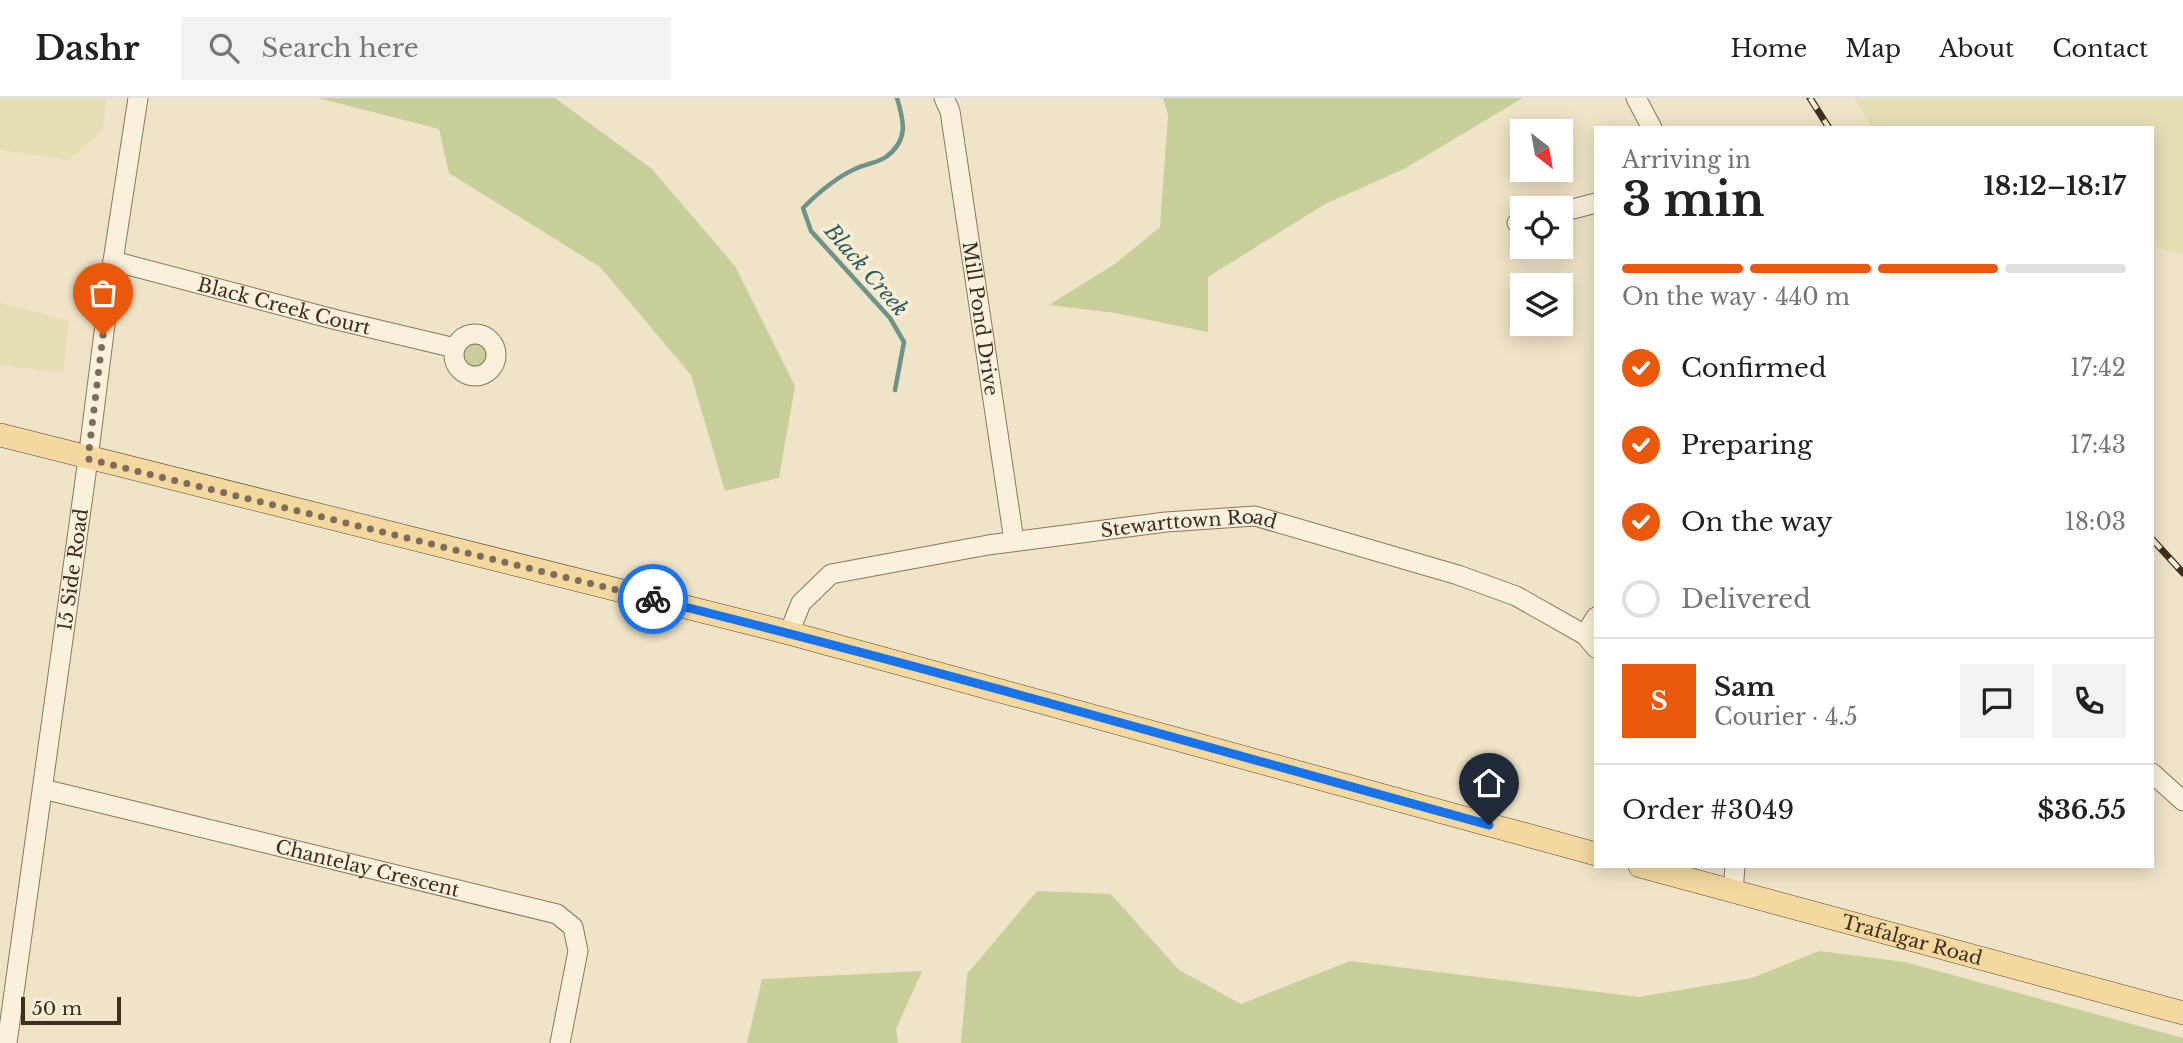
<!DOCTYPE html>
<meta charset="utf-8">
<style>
:root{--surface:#fff;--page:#f2f2f2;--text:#222;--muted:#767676;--line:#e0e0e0;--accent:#ea580c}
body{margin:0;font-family:"Libre Baskerville",serif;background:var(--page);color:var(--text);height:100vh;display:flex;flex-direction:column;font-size:26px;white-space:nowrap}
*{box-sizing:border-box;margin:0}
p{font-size:23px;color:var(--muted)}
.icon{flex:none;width:38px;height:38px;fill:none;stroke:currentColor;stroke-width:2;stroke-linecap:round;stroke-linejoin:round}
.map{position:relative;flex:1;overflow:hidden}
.details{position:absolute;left:1594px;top:28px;width:560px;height:742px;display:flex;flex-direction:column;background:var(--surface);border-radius:0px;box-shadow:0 4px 18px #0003}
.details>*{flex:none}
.needle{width:46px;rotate:149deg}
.controls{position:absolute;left:1510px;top:21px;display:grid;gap:14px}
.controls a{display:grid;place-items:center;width:63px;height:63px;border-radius:0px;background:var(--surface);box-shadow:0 4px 18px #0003;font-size:35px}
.scale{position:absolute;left:21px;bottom:18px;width:100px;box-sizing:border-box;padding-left:7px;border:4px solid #3d2e20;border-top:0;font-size:19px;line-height:24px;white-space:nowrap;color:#3d2e20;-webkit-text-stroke:5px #f7eed8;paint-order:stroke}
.pin{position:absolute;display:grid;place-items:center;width:60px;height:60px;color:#fff;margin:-72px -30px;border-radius:50% 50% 50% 0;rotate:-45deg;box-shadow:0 0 7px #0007}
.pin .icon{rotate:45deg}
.courier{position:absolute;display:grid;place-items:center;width:70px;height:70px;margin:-35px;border:5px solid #1a73e8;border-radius:50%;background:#fff;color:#222;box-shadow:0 2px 9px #0007}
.overview em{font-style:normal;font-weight:700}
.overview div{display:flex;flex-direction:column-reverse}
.overview{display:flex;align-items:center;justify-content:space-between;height:119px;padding:0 28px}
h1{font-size:46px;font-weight:700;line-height:52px}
.bar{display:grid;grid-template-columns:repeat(4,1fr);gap:10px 7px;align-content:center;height:84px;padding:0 28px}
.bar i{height:9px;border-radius:5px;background:var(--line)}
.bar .on{background:var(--accent)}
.bar p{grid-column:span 4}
.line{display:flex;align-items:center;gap:18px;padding:0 28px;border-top:2px solid var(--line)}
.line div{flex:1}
.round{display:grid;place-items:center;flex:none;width:74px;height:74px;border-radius:0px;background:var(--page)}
ol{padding:0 28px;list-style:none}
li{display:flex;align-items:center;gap:21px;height:77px}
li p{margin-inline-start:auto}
li .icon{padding:7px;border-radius:50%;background:var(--accent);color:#fff;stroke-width:4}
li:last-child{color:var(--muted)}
li i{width:38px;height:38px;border:4px solid var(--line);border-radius:50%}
header{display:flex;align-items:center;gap:42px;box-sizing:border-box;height:98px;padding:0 35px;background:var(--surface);border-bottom:2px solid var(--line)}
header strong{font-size:33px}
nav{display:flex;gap:38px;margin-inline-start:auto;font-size:24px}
.search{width:490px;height:63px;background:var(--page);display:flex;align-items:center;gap:18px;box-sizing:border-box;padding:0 24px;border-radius:0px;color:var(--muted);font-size:26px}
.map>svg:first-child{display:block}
.farmland{fill:#e6deb5}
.green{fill:#c9cf9b}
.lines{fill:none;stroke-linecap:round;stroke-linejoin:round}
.stream{stroke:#6f938a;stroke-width:4.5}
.minor-casing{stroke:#8d765c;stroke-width:21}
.major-casing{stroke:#5b4430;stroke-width:24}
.minor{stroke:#faf1dc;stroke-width:19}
.major{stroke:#f3d9a0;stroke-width:23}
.rail-casing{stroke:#3d2e20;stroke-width:7}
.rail{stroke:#f7eed8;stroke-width:4.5;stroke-dasharray:13;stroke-linecap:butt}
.done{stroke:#7c6e5b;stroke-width:7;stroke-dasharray:0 12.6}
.route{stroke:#1a73e8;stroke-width:9}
.labels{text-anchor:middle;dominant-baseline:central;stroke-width:7;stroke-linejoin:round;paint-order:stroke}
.street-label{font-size:19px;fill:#3d2e20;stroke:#f7eed8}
.water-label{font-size:21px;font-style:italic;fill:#2f5d5a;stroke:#f7eed8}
</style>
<header>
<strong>Dashr</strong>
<div class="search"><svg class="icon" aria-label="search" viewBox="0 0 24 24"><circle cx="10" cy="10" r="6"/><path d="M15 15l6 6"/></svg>Search here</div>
<nav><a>Home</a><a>Map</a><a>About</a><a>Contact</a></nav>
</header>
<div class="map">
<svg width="2183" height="945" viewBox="0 0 2183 945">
<rect width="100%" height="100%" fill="#f0e4c8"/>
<g class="farmland">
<path d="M0,0h106l-3,32 -34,30 -69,-10z"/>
<path d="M1854,0h329v157l-30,-9 -1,-118h-280z"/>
<path d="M0,205l69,18 -6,52 -63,-8z"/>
</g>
<g class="green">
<path d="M318,0h237l97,71 83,97 60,120 -16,92 -54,13 -34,-116 -91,-108 -151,-94 -10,-44z"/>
<path d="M1163,0h360l-119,71 -79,35 -117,73v55l-93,-19 -66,-8 66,-41 45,-37 8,-112z"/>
<circle cx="476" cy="257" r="14"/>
<path d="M1037,793l74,3 68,76 62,34 109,-43 289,36 113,-19 67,-27 86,11 278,76v5h-1222l6,-69z"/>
<path d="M922,873l-26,58 2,14h-151l15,-64z"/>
</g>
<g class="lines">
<path class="stream" d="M895,292l9,-48 -14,-24 -79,-87 -8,-23c15,-15 32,-30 52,-39 10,-5 22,-6 31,-12 23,-17 18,-36 11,-59"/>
<g class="minor-casing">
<g id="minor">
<path id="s1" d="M944,0l6,13 64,430"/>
<path d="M1636,0l16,30"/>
<path d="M1561,114l35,-9"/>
<path d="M1517,125l5,-1"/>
<path id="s2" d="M113,163l224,59 118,28"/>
<circle cx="475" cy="257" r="21"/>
<path id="s3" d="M789,535l12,-30 30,-29 157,-29 178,-23 89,-6 203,59 58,21 69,39 11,13"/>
<path d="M1585,537l11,-18"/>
<path d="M2152,675l31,28"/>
<path id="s4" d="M43,691l514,125 16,13 5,24 -18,92"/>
<path d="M1733,794l2,-26"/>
<path id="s5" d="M7,945l81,-584 25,-198 25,-163"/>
</g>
</g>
<g class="major-casing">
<g id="major">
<path d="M0,337l789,198 807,221"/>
<path id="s6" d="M1640,768l543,147"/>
</g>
</g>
<use href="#minor" class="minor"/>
<use href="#major" class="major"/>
<g class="rail-casing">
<g id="rail">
<path d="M1810,0l19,30"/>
<path d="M2152,441l31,34"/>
</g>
</g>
<use href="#rail" class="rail"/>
</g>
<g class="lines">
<path class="done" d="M103,237l-15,124 565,140"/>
<path class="route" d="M653,501c281,70 558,149 836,226"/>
</g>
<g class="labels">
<g class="street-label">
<text stroke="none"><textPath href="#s2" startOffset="177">Black Creek Court</textPath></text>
<text stroke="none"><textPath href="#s1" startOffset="224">Mill Pond Drive</textPath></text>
<text stroke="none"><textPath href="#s3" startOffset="436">Stewarttown Road</textPath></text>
<text stroke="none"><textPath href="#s5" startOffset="478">15 Side Road</textPath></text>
<text stroke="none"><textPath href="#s4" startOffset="334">Chantelay Crescent</textPath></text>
<text stroke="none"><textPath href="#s6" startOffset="282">Trafalgar Road</textPath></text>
</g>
<g class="water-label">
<text transform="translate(866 172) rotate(49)">Black Creek</text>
</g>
</g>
</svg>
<div class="controls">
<a><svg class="needle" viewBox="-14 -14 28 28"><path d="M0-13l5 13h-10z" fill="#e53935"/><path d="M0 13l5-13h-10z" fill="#767676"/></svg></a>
<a><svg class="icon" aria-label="locate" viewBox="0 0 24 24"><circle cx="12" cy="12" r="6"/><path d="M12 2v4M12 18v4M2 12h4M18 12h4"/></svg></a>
<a><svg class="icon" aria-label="layers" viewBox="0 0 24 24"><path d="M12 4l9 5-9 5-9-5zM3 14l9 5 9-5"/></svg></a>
</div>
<div class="scale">50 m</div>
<div class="pin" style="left:103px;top:237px;background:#ea580c"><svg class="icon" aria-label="bag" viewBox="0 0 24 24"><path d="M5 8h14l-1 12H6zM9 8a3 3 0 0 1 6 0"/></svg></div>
<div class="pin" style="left:1489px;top:727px;background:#1f2937"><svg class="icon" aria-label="home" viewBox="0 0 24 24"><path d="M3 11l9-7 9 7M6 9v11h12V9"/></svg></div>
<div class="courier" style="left:653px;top:501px"><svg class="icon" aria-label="bike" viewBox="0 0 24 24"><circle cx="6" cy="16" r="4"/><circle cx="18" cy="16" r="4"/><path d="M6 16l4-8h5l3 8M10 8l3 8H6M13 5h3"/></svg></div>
<section class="details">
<div class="overview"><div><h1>3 min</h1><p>Arriving in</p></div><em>18:12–18:17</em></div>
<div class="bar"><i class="on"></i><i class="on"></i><i class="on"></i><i></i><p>On the way · 440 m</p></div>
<ol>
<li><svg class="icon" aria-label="check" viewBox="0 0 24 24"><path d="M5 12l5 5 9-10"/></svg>Confirmed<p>17:42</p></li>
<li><svg class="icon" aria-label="check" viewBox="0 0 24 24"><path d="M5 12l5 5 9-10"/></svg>Preparing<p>17:43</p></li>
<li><svg class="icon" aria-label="check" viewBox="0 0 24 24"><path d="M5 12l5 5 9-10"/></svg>On the way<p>18:03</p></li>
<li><i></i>Delivered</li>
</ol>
<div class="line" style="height:126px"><b class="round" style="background:var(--accent);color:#fff">S</b><div><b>Sam</b><p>Courier · 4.5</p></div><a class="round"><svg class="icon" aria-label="chat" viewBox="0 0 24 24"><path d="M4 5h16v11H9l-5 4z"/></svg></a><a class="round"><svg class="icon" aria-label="phone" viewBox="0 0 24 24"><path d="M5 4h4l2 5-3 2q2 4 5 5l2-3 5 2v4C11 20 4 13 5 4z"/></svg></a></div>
<div class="line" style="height:91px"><div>Order #3049</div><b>$36.55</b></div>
</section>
</div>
